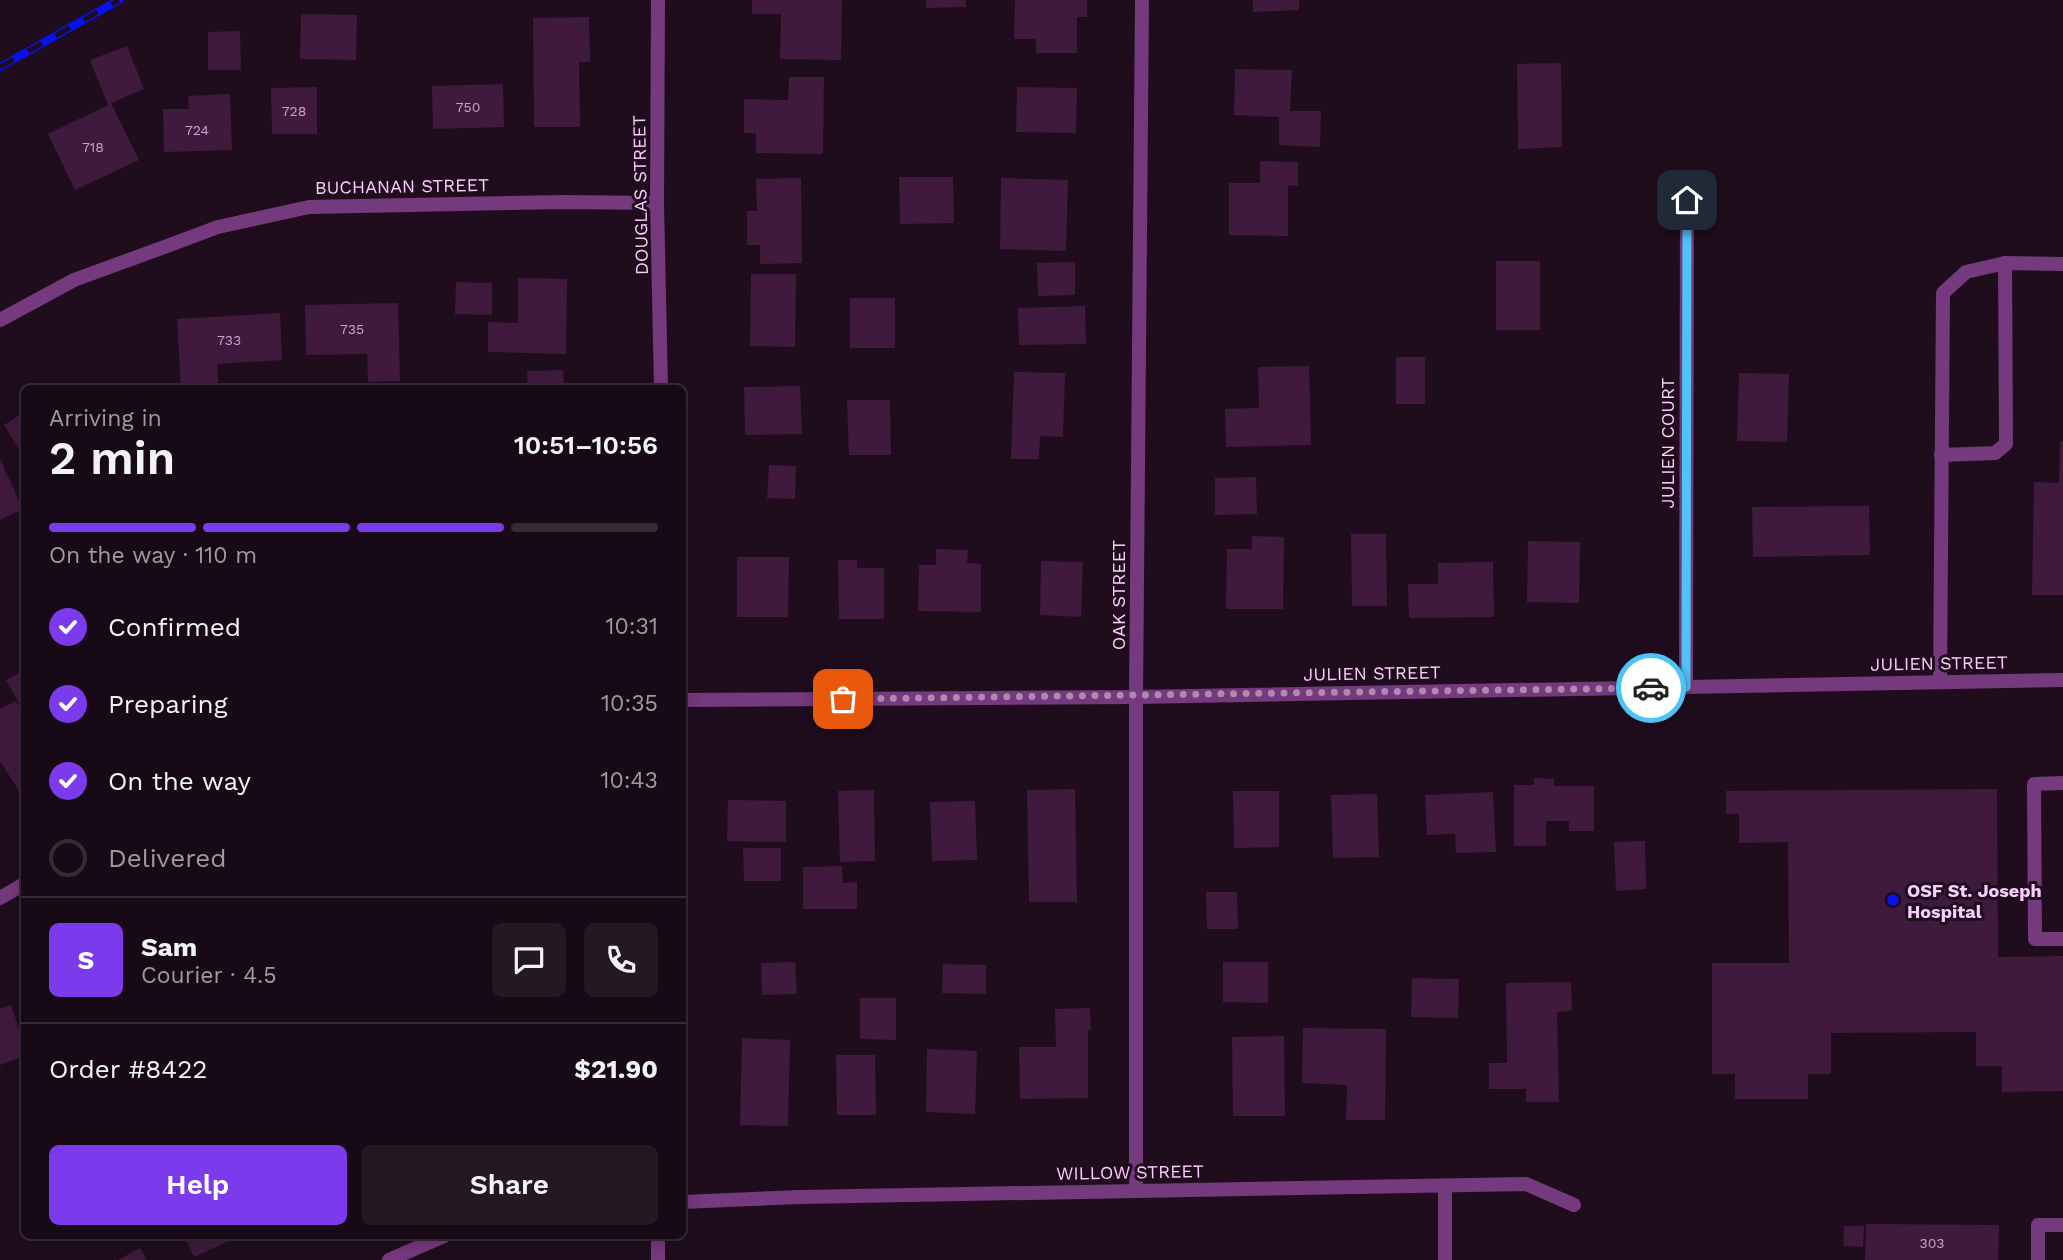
<!DOCTYPE html>
<meta charset="utf-8">
<style>
:root{--surface:#170a16;--page:#241823;--text:#f1f3f6;--muted:#9e9aa1;--line:#362b35;--accent:#7c3aed}
body{margin:0;font-family:"Work Sans",sans-serif;background:var(--page);color:var(--text);height:100vh;display:flex;flex-direction:column;font-size:26px;white-space:nowrap}
*{box-sizing:border-box;margin:0}
p{font-size:23px;color:var(--muted)}
.icon{flex:none;width:38px;height:38px;fill:none;stroke:currentColor;stroke-width:2;stroke-linecap:round;stroke-linejoin:round}
.map{position:relative;flex:1;overflow:hidden}
.side{position:absolute;left:21px;top:385px;width:665px;height:854px;display:flex;flex-direction:column;background:var(--surface);border-radius:10px;box-shadow:0 4px 18px #0003,0 0 0 2px var(--line)}
.side>*{flex:none}
.pin{position:absolute;display:grid;place-items:center;width:60px;height:60px;color:#fff;margin:-30px;border-radius:14px;box-shadow:0 4px 10px #0006}
.courier{position:absolute;display:grid;place-items:center;width:70px;height:70px;margin:-35px;border:5px solid #4fc3f7;border-radius:50%;background:#fff;color:#222;box-shadow:0 2px 9px #0007}
.headline em{font-style:normal;font-weight:600}
.headline div{display:flex;flex-direction:column-reverse}
.headline{display:flex;align-items:center;justify-content:space-between;height:119px;padding:0 28px}
h1{font-size:46px;font-weight:600;line-height:52px}
.bar{display:grid;grid-template-columns:repeat(4,1fr);gap:10px 7px;align-content:center;height:84px;padding:0 28px}
.bar i{height:9px;border-radius:5px;background:var(--line)}
.bar .selected{background:var(--accent)}
.bar p{grid-column:span 4}
.line{display:flex;align-items:center;gap:18px;padding:0 28px;border-top:2px solid var(--line)}
.line div{flex:1}
.round{display:grid;place-items:center;flex:none;width:74px;height:74px;border-radius:10px;background:var(--page)}
ol{padding:0 28px;list-style:none}
li{display:flex;align-items:center;gap:21px;height:77px}
li p{margin-inline-start:auto}
li .icon{padding:7px;border-radius:50%;background:var(--accent);color:#fff;stroke-width:4}
li:last-child{color:var(--muted)}
li i{width:38px;height:38px;border:4px solid var(--line);border-radius:50%}
.cta{display:flex;gap:14px;margin-top:auto;padding:14px 28px}
.cta a{flex:1;height:80px;border-radius:10px;background:var(--accent);color:#fff;font-size:28px;font-weight:600;line-height:80px;text-align:center}
.cta a+a{background:var(--page);color:var(--text)}
.map>svg:first-child{display:block}
.building{fill:#3f1a3d}
.lines{fill:none;stroke-linecap:round;stroke-linejoin:round}
.lane{stroke:#75397d;stroke-width:14}
.street{stroke:#75397d;stroke-width:14}
.rail-casing{stroke:#0712ef;stroke-width:8}
.rail{stroke:#1f0d1e;stroke-width:5;stroke-dasharray:16;stroke-linecap:butt}
.done{stroke:#af89b0;stroke-width:7;stroke-dasharray:0 12.6}
.route{stroke:#4fc3f7;stroke-width:9}
.poi-dot{fill:#0712ef;stroke:#1f0d1e;stroke-width:2.5}
.labels{text-anchor:middle;dominant-baseline:central;stroke-width:6;stroke-linejoin:round;paint-order:stroke}
.number-label{font-size:14px;fill:#cda0ce}
.street-label{font-size:18px;fill:#fcccfe;stroke:#1f0d1e}
.poi-label{font-size:18px;font-weight:bold;fill:#fcccfe;stroke:#1f0d1e;text-anchor:start}
</style>
<div class="map">
<svg width="2063" height="1260" viewBox="0 0 2063 1260">
<rect width="100%" height="100%" fill="#1f0d1e"/>
<g class="building">
<path d="M752,0h90l-1,60 -61,-1 1,-45h-29z"/>
<path d="M926,0h40v7l-40,1z"/>
<path d="M1015,0h72v17h-10v36h-41v-14h-22z"/>
<path d="M1253,0h46v10l-46,2z"/>
<path d="M301,14l56,1 -1,45 -56,-1z"/>
<path d="M589,17l1,45h-11l1,65h-46l-1,-109z"/>
<path d="M240,31l1,39h-33v-38z"/>
<path d="M127,46l17,43 -33,14 28,57 -64,30 -27,-56 60,-29 -18,-45z"/>
<path d="M1561,63l1,84 -44,2 -1,-85z"/>
<path d="M1235,69l57,1 -2,41h31l-1,36 -41,-2v-28l-45,-2z"/>
<path d="M789,77h35l-1,77 -67,-1v-20h-12v-34l44,1z"/>
<path d="M503,84l1,43 -71,2 -1,-43z"/>
<path d="M317,87v47h-45l-1,-46z"/>
<path d="M1017,87l60,1 -1,45 -60,-1z"/>
<path d="M230,94l2,56 -68,2 -1,-43h26l-1,-13z"/>
<path d="M1260,161l38,1v24l-10,-1v51l-59,-1v-52h31z"/>
<path d="M899,177h54l1,46 -54,1z"/>
<path d="M801,178l1,85 -42,1v-19h-13v-34h10l-1,-32z"/>
<path d="M1001,178l67,2 -2,71 -66,-2z"/>
<rect x="1496" y="261" width="44" height="69"/>
<path d="M1075,262v33l-37,1 -1,-33z"/>
<path d="M751,274h45l-1,73 -45,-1z"/>
<path d="M518,278l49,1 -1,75 -78,-2v-30l30,1z"/>
<path d="M456,282l36,1v32l-37,-1z"/>
<rect x="850" y="298" width="45" height="50"/>
<path d="M398,303l2,78 -32,1 -1,-28 -61,1 -1,-50z"/>
<path d="M1085,306l1,38 -67,1 -1,-37z"/>
<path d="M280,313l2,47 -65,4 2,24h-38l-4,-69z"/>
<rect x="1396" y="357" width="29" height="47"/>
<path d="M1309,366l2,79 -85,2 -1,-38 34,-1 -1,-41z"/>
<path d="M563,370l1,18h-36l-1,-17z"/>
<path d="M1014,372l51,1 -2,64 -23,-1 -1,23h-28z"/>
<path d="M1739,373l50,1 -2,68 -50,-1z"/>
<path d="M800,386l2,48 -57,1 -1,-48z"/>
<path d="M847,400h43l1,55h-42z"/>
<path d="M24,412v46l-20,-33z"/>
<path d="M2060,441h3v154h-31l2,-113 25,1z"/>
<path d="M0,459l23,50 -23,11z"/>
<path d="M769,465l27,1 -1,33 -28,-1z"/>
<path d="M1256,477l1,37 -42,1v-37z"/>
<path d="M1869,506l1,49 -117,2 -1,-50z"/>
<path d="M1351,534h35l1,72h-35z"/>
<path d="M1252,536l32,1 -1,72h-57l1,-60h25z"/>
<path d="M1528,541l52,1 -1,61 -52,-1z"/>
<path d="M936,549l32,1 -1,13 14,1v48l-63,-1 1,-46h17z"/>
<path d="M737,557h52l-1,60h-51z"/>
<path d="M838,560h19v8h27v51h-45z"/>
<path d="M1041,561l42,1 -2,55 -41,-2z"/>
<path d="M1493,562l1,55 -85,1 -1,-34h30v-21z"/>
<path d="M24,670v38l-2,1 -16,-29z"/>
<path d="M16,701l8,15v83l-24,-38v-52z"/>
<path d="M1534,778l20,1v7h40v45h-25v-10h-23v25h-32v-61h20z"/>
<path d="M1075,789l2,113h-48l-2,-112z"/>
<path d="M1997,789l1,168 65,-1v135l-61,1v-26h-26v-34l-145,1v41h-23v25h-73v-25h-23v-111h77l-1,-121 -49,1v-29h-13v-23z"/>
<path d="M874,790l1,71 -35,1 -2,-71z"/>
<path d="M1233,791h46v56l-45,1z"/>
<path d="M1493,792l3,60 -40,1 -1,-19 -28,1 -2,-40z"/>
<path d="M1377,794l2,63 -46,1 -2,-63z"/>
<path d="M728,800l58,1v41l-59,-1z"/>
<path d="M975,801l2,59 -45,1 -2,-59z"/>
<path d="M1645,841l1,48 -30,2 -2,-49z"/>
<path d="M743,848h38v33h-37z"/>
<path d="M842,866l1,17 14,-1v27h-54v-42z"/>
<path d="M1206,892h31l1,37h-31z"/>
<path d="M795,962l2,32 -35,1 -1,-32z"/>
<path d="M1223,962h45v41l-45,-1z"/>
<path d="M943,964l43,1v29l-44,-1z"/>
<path d="M1412,978l47,1 -1,39 -47,-1z"/>
<path d="M1571,982l1,29 -15,1 2,90h-33v-13h-37v-26h18l-1,-80z"/>
<path d="M860,998h36v42l-36,-1z"/>
<path d="M11,1005l13,38v13l-24,9v-56z"/>
<path d="M1090,1008l1,22h-3v68l-68,1 -1,-52h37l-1,-38z"/>
<path d="M1303,1028l83,1 -1,91h-39l1,-35 -45,-2z"/>
<path d="M1284,1036l1,80h-52l-1,-79z"/>
<path d="M742,1038l48,2 -2,86 -48,-1z"/>
<path d="M927,1049l50,2 -2,63 -49,-2z"/>
<path d="M836,1055h39l1,60h-39z"/>
<path d="M1866,1224l133,1 -1,35h-133z"/>
<path d="M1844,1226h20l-1,21 -20,-1z"/>
<path d="M184,1236h56l-46,21z"/>
<path d="M140,1248l7,12h-29z"/>
</g>
<g class="lines">
<g class="lane">
<path d="M1941,455l54,-2 11,-9 -1,-181"/>
<path d="M1940,682l3,-389 23,-21 39,-9 58,1"/>
<path d="M2063,783l-29,1 1,155h28"/>
<path d="M1445,1260v-74"/>
<path d="M2038,1260v-35h25"/>
</g>
<g class="street">
<path d="M658,0l-1,203 4,185"/>
<path d="M0,320l74,-40 93,-34 51,-19 91,-20 254,-5 94,1"/>
<path d="M1686,687l1,-487"/>
<path d="M682,700l454,-3 927,-17"/>
<path d="M0,898l24,-14"/>
<path d="M1136,1191v-494l6,-697"/>
<path d="M682,1202l118,-5 726,-13 48,21"/>
<path d="M389,1260l55,-24"/>
<path d="M658,1260v-24"/>
</g>
<g class="rail-casing">
<path id="rail" d="M0,67l119,-67"/>
</g>
<use href="#rail" class="rail"/>
</g>
<g class="lines">
<path class="done" d="M843,699l808,-11"/>
<path class="route" d="M1651,688l35,-1 1,-487"/>
</g>
<circle class="poi-dot" cx="1893" cy="900" r="7"/>
<g class="labels">
<g class="number-label">
<text x="468" y="107">750</text>
<text x="294" y="111">728</text>
<text x="197" y="130">724</text>
<text x="93" y="147">718</text>
<text x="352" y="329">735</text>
<text x="229" y="340">733</text>
<text x="1932" y="1243">303</text>
</g>
<g class="street-label">
<text transform="translate(402 186) rotate(-1)">BUCHANAN STREET</text>
<text transform="translate(640 195) rotate(-91)">DOUGLAS STREET</text>
<text transform="translate(1667 443) rotate(-90)">JULIEN COURT</text>
<text transform="translate(1118 595) rotate(-90)">OAK STREET</text>
<text transform="translate(1939 663) rotate(-1)">JULIEN STREET</text>
<text transform="translate(1372 673) rotate(-1)">JULIEN STREET</text>
<text transform="translate(1130 1172) rotate(-1)">WILLOW STREET</text>
</g>
<g class="poi-label">
<text x="1907" y="890">OSF St. Joseph<tspan x="1907" dy="21">Hospital</tspan></text>
</g>
</g>
</svg>
<div class="pin" style="left:843px;top:699px;background:#ea580c"><svg class="icon" aria-label="bag" viewBox="0 0 24 24"><path d="M5 8h14l-1 12H6zM9 8a3 3 0 0 1 6 0"/></svg></div>
<div class="pin" style="left:1687px;top:200px;background:#1f2937"><svg class="icon" aria-label="home" viewBox="0 0 24 24"><path d="M3 11l9-7 9 7M6 9v11h12V9"/></svg></div>
<div class="courier" style="left:1651px;top:688px"><svg class="icon" aria-label="car" viewBox="0 0 24 24"><path d="M5 17H2v-5l4-1 3-4h7l3 4 3 1v5h-3M9 17h6M6 11h13"/><circle cx="7" cy="17" r="2"/><circle cx="17" cy="17" r="2"/></svg></div>
<section class="side">
<div class="headline"><div><h1>2 min</h1><p>Arriving in</p></div><em>10:51–10:56</em></div>
<div class="bar"><i class="selected"></i><i class="selected"></i><i class="selected"></i><i></i><p>On the way · 110 m</p></div>
<ol>
<li><svg class="icon" aria-label="check" viewBox="0 0 24 24"><path d="M5 12l5 5 9-10"/></svg>Confirmed<p>10:31</p></li>
<li><svg class="icon" aria-label="check" viewBox="0 0 24 24"><path d="M5 12l5 5 9-10"/></svg>Preparing<p>10:35</p></li>
<li><svg class="icon" aria-label="check" viewBox="0 0 24 24"><path d="M5 12l5 5 9-10"/></svg>On the way<p>10:43</p></li>
<li><i></i>Delivered</li>
</ol>
<div class="line" style="height:126px"><b class="round" style="background:var(--accent);color:#fff">S</b><div><b>Sam</b><p>Courier · 4.5</p></div><a class="round"><svg class="icon" aria-label="chat" viewBox="0 0 24 24"><path d="M4 5h16v11H9l-5 4z"/></svg></a><a class="round"><svg class="icon" aria-label="phone" viewBox="0 0 24 24"><path d="M5 4h4l2 5-3 2q2 4 5 5l2-3 5 2v4C11 20 4 13 5 4z"/></svg></a></div>
<div class="line" style="height:91px"><div>Order #8422</div><b>$21.90</b></div>
<div class="cta"><a>Help</a><a>Share</a></div>
</section>
</div>
